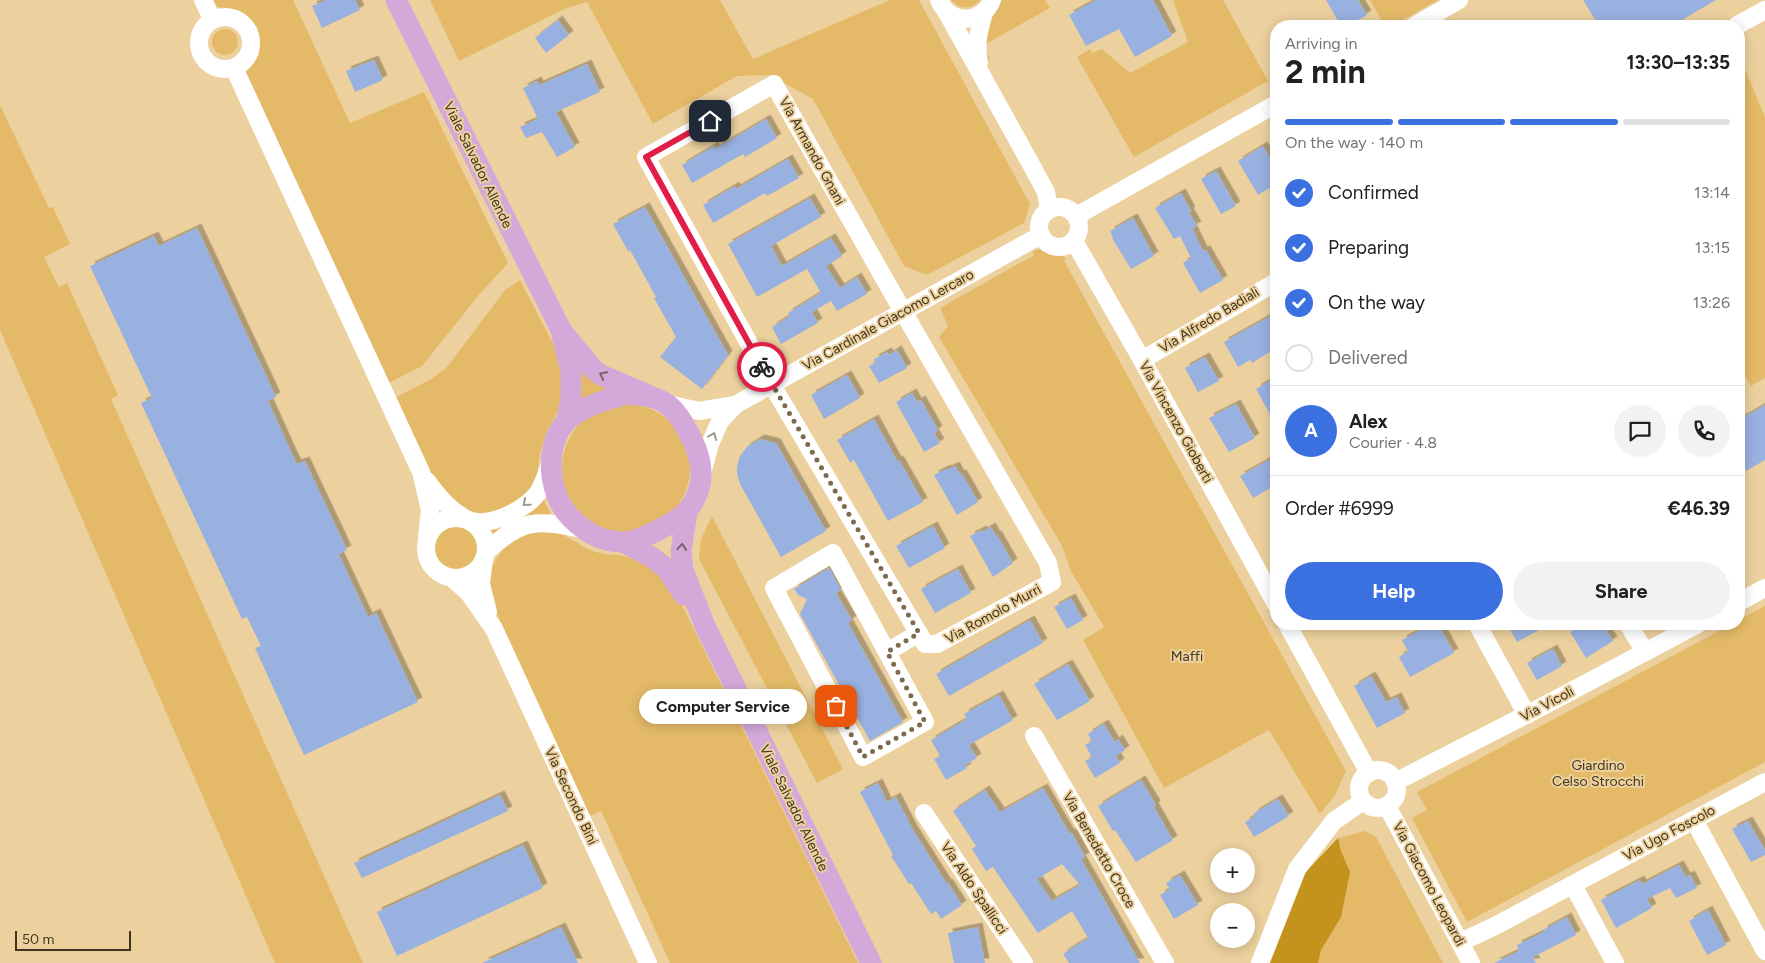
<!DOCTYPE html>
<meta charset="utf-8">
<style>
:root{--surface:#fff;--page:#f2f2f2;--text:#202124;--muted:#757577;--line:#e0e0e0;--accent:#3b70e0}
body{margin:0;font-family:Figtree,sans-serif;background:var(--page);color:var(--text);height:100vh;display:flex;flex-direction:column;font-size:19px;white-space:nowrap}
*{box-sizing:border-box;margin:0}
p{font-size:16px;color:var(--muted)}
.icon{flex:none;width:28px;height:28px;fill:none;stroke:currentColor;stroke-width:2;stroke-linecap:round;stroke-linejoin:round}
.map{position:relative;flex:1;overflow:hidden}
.sheet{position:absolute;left:1270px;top:20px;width:475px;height:610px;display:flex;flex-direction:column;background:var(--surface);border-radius:20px;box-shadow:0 2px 12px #0003}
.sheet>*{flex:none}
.controls{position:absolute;left:1210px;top:848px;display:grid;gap:10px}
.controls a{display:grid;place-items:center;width:45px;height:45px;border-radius:50%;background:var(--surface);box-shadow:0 2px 12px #0003;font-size:25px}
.scale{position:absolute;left:15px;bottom:12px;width:116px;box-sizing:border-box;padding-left:5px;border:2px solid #403521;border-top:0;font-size:14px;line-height:18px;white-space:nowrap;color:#403521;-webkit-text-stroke:4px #ecd19e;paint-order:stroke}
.pin{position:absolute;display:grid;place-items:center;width:42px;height:42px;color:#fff;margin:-21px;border-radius:10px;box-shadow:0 2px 8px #0006}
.courier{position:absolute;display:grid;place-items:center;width:50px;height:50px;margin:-25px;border:4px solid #e11d48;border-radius:50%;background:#fff;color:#222;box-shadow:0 1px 6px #0007}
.bubble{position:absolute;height:35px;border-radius:18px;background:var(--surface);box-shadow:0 2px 12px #0003;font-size:16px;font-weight:700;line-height:35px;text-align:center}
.overview em{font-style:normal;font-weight:700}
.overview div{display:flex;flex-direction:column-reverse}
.overview{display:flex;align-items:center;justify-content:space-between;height:85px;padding:0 15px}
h1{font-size:32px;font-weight:700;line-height:38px}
.bar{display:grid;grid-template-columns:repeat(4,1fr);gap:8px 5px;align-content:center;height:60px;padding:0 15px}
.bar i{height:6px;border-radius:4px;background:var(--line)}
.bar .on{background:var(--accent)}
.bar p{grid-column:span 4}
.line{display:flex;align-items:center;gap:12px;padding:0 15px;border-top:1px solid var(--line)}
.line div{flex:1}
.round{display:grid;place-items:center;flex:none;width:52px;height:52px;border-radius:26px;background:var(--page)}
ol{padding:0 15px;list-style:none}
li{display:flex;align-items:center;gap:15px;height:55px}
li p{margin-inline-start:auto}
li .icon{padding:5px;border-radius:50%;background:var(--accent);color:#fff;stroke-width:4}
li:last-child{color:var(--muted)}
li i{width:28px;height:28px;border:2px solid var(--line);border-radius:50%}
.button{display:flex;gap:10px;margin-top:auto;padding:10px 15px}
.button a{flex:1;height:58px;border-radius:30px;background:var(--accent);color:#fff;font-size:20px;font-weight:700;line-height:58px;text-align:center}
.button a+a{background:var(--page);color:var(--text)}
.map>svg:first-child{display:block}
.green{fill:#e4ba68}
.forest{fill:#c4931e}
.building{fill:#99b1e0;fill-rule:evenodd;filter:url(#shadow)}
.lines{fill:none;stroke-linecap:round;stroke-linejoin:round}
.minor{stroke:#fff;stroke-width:18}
.major{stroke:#d4a9d9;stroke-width:21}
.oneway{stroke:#7b636b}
.oneway2{stroke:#a09a90}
.done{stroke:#7c6c4d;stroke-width:5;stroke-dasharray:0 9}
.route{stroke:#e11d48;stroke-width:6}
.labels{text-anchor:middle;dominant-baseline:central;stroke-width:4;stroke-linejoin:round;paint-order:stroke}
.street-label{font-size:14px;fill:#403521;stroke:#ecd19e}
.park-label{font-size:14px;fill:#41351e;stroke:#ecd19e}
</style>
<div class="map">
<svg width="1765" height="963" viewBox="0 0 1765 963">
<defs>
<filter id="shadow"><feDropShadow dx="4.5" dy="-4.5" stdDeviation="0" flood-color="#0004"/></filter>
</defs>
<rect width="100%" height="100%" fill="#ecd19e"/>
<g class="green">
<path d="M214,0h79l57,123 74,-31 84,171 -30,33 -56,70 -33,17 -143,-311 13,-17 -2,-27 -24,-19 -16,-2z"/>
<path d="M430,0h290l33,59 137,-59h29l111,204 -6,19 -97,52 -23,-9 -91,-167 -44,-24 -32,1 -84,48 -66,-122 -23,7 -105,52z"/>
<path d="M951,0h29c-9,10 -20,10 -29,0z"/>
<path d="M1001,0h44l5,8 -68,38 8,14 -3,1c-19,-31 7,-36 14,-61z"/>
<path d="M1173,0h50l45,81 -134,76 -57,-100 13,-8 2,4 10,-4 28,24 58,-31z"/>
<path d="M1370,0h68l-46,26h-7z"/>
<circle cx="225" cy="42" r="13"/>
<path d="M1739,55l26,62v261l-14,8 -12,-20z"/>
<path d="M0,105l49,103 4,-1 17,37 -26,13 15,30 8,-4 51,112 -7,4 252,564h-88l-275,-633z"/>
<path d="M1039,249l11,2 16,7 -2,2 4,8 278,503 -11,24 -15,19 -51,-84 -105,58 -81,-148 21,-13 -33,-56 -9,-25 -123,-209 9,-11 -8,-18 94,-53 -2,-3z"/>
<path d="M520,280l40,77 5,16 -6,37 -12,21 -7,22 -3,23 -9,17 -15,13 -18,6 -15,1 -13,-3 -11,-6 -20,-19 -40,-88 37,-19 14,-11 58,-77z"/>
<path d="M577,366c10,13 20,19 35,25l-34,14 4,-17z"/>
<circle cx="626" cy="468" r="64"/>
<path d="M543,499l8,15 -19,2 -40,19 -2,-5c20,-7 40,-13 53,-31z"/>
<path d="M712,516l131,253 -26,14 -118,-224 2,-20z"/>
<circle cx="456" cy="548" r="22"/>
<path d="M552,531c16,4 26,14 41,20 11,4 23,3 34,6 29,9 38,23 54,46l177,360h-188l-69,-152 -11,5 -91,-198c-4,-12 -11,-25 -10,-37 1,-22 22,-45 43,-49 7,-1 14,-1 20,-1z"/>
<path d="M1765,606v156l-298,160 -55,-104 15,-8 -10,-18 315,-168h7v-4z"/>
<path d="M1365,831l11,6 67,126h-173l36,-91 32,-34z"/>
</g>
<path class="forest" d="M1338,838l3,13 9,21 -9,45 -20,33 -3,13h-48l36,-91z"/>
<g class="building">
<path d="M326,0h29l5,10 -38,18 -10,-22z"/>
<path d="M1096,0h57l19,36 -37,21 -16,-28 -33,17 -17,-31z"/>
<path d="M1326,0h32l9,15 -20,11h-6z"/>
<path d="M1583,0h133l-44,26h-73z"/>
<path d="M558,20l11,15 -23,18 -11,-15z"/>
<path d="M374,60l9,20 -28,12 -9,-21z"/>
<path d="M587,64l13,28 -44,20 19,35 -18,10 -15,-25 -16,6 -6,-11 18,-8 -15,-31 14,-7 2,4z"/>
<path d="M766,119l11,19 -32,19 -2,-3 -51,29 -10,-18 32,-19 1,3z"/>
<path d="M1263,146l13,23v15l-18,11 -20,-34z"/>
<path d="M788,159l11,19 -32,18 -2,-3 -52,30 -10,-18 32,-19 1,3z"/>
<path d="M1216,171l20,35 -15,8 -20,-35z"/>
<path d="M1181,193l10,18 -2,1 8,14 -5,2 11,23 3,-1 17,30 -23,13 -17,-30 8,-5 -11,-22 -6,3 -19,-31z"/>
<path d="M810,198l11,19 -50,29 11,20 49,-28 11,18 -16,10 14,22 17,-11 10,17 -30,17 -6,-10 -19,11 6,11 -37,21 -9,-17 18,-11 -2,-3 33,-20 -14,-24 -50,28 -29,-53z"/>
<path d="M645,207l83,148 -26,34 -42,-32 16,-20 -22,-39 2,-1 -26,-47 -2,1 -15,-27z"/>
<path d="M1133,218l21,38 -23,13 -19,-31h1l-3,-7z"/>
<path d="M197,228l79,169 -8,4 24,53 5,10 8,-3 42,89 -8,4v1l29,62 8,-4 42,89 -114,53 -49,-107 6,-2 -14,-29 -5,2 -101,-216 11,-5 -62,-132 64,-30 5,10z"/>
<path d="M1276,313v35l-24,15 -2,-3 -12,7 -14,-25z"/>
<path d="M897,350l10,18 -28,15 -10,-17 7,-4 -2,-3 13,-7 2,3z"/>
<path d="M1205,357l14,24 -21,11 -13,-24z"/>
<path d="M847,375l13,23 -36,21 -13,-24z"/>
<path d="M1276,377v48l-20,-36z"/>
<path d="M912,393l5,9 4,-2 17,30 -4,3 6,10 -16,9 -28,-50z"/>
<path d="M1236,404l19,34 -26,14 -20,-34z"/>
<path d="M1765,405v55l-19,11 -7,-13v-38z"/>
<path d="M874,419l23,42 2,-1 24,42 -35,19 -34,-61 -4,2 -13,-22z"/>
<path d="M760,439l16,4 50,88 -45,26 -41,-73 -3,-10v-7l3,-11 7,-9z"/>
<path d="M1269,460l7,14v11l-23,13 -13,-22z"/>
<path d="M955,466l5,9 2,-1 16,28 -21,13 -23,-40 12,-6 1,1z"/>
<path d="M933,526l12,22 -36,20 -13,-22z"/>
<path d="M991,527l5,9 1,-1 16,28 -20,14 -23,-41 12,-6 1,2z"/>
<path d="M829,568l12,22 -5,3 16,27 -4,3 55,99 -33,19 -70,-127 7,-15 -9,-4 -4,-6z"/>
<path d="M958,569l13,24 -36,20 -14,-24z"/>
<path d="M1071,598l12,22 -16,9 -13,-22z"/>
<path d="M1030,620l13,23 -94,53 -13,-22z"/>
<path d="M1432,624h6l16,29 -44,24 -11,-20 9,-6 -6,-11z"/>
<path d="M1507,624h43l-33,18z"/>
<path d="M1582,624h20l11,17 -27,17 -16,-26z"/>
<path d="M1553,649l9,17 -25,14 -10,-17z"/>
<path d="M1068,664l22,37 -33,19 -23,-36z"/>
<path d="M1371,676l15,26 11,-5 8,16 -28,15 -23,-42z"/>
<path d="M999,695l14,25 -44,25 8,13 -12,7 2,3 -21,12 -12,-21 6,-3 -9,-16 36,-21 -3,-5z"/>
<path d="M1104,724l11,18 3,-3 7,11 -9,6 4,7 -25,15 -10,-17 7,-4 -7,-12 7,-4 -4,-7z"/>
<path d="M1141,780l15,25 -2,2 19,33 -37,22 -21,-32 -2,1 -15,-25z"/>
<path d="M878,783l9,19 9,-5 17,33 34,54 1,-1 14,22 -21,14 -5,-8 -5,3 -20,-31 -2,1 -18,-28 2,-1 -33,-63z"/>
<path d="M1043,788l27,46 2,-1 13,24 -4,2 59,104h-71l-6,-9 25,-16 -16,-27 -34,22 -45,-66 -7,4 -14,-22 4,-3 -23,-35 32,-21 15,22zM1062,864l18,21 -28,16 -15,-22z"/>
<path d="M500,795l8,16 -146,67 -8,-15z"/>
<path d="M1278,799l11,17 -35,21 -9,-15 10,-6 -1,-3z"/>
<path d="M1748,821l17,29v5l-14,7 -19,-33z"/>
<path d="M523,845l20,43 -146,68 -20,-44z"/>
<path d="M1679,865l7,12 4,-2 7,13 -21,10 -6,-10 -23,11 5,9 -36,20 -15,-28 39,-20 2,4z"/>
<path d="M1180,875l18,30 -24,14 -14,-24 10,-6 -4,-6z"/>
<path d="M1708,910l18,35 -19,10 -18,-34z"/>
<path d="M1567,917l9,18 -43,22 3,6h-42l25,-12 -2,-6 27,-13 -1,-2z"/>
<path d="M561,927l17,36h-96z"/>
<path d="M978,927l7,36h-31l-6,-30z"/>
</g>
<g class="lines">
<g class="minor">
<path d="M203,0l9,19"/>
<path d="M939,0c10,25 43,25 53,0"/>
<path d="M946,11l87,157 13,24 3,18"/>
<circle cx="225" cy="43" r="26"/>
<path d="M1414,26l45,-26"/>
<path d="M1736,26l29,-16"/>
<path d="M979,62c-4,-18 0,-32 5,-49"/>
<path d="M234,68l187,404 9,38 -3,28"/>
<path d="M774,84l115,203 159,276 4,19 -115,62h-12l-153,-259 -126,-228z"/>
<circle cx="1059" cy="227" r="20"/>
<path d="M1076,216l200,-112"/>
<path d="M1074,241l68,119 134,244"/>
<path d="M1142,360l134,-78"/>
<path d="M668,404l31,7 36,-6 306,-170"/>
<path d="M702,473l8,-29 10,-23 15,-16"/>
<path d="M427,481c11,15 23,30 41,39 20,9 60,-11 71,-29 5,-8 8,-19 11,-28"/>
<circle cx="456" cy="548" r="30"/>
<path d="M486,552c35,-33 50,-33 96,-23"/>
<path d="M833,553l92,169 -62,35 -89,-169z"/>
<path d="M484,559l-3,25 7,28"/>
<path d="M453,579l16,14 25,36 154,334"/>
<path d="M1739,602l26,-14"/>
<path d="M1287,624l82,149"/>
<path d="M1477,624l50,91"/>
<path d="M1628,624l17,28"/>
<path d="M887,652l32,-19"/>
<path d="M1034,736l131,227"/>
<circle cx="1378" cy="789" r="19"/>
<path d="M1395,782l152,-78 151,-80"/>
<path d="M1387,806l84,157"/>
<path d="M924,813l100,150"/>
<path d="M1694,820l71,131"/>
<path d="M1573,885l42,78"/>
<path d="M1461,942l34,-16 270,-144"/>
<path d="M1260,963l37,-94 37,-48 29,-20"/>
</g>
<g class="major">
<path d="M396,0l165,330 32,39 8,6 47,20"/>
<path d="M562,335l9,37v24l-4,24"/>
<path d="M626,394c32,1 46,7 61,36 7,12 14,28 14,43 1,12 -6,29 -14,38 -10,11 -50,32 -64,31 -22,0 -38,-10 -53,-25 -22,-23 -27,-74 -2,-97 16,-15 38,-20 58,-26z"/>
<path d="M687,512l-6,39 2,19 22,56 166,337"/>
<path d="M625,543l28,15 14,11 17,26"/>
</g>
</g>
<defs><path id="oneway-chevron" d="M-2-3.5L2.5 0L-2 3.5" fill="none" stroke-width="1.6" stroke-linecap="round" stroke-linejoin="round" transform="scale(1.25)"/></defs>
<g class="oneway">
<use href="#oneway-chevron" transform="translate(603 375) rotate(-152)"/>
<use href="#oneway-chevron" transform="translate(682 547) rotate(-85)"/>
</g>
<g class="oneway2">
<use href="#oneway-chevron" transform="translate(713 436) rotate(-67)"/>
<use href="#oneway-chevron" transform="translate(526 503) rotate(141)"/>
</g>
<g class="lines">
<path class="done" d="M762,367l157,266 -32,19 38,70 -62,35 -27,-51"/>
<path class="route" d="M710,121l-64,36 116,210"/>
</g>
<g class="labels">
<g class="street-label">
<text transform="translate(812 151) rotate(61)">Via Armando Gnani</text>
<text transform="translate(478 165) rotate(64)">Viale Salvador Allende</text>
<text transform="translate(888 320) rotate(-29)">Via Cardinale Giacomo Lercaro</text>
<text transform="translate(1209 320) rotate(-31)">Via Alfredo Badiali</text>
<text transform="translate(1176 422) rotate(61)">Via Vincenzo Gioberti</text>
<text transform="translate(993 614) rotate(-29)">Via Romolo Murri</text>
<text transform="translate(1547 704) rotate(-28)">Via Vicoli</text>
<text transform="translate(571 796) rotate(65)">Via Secondo Bini</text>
<text transform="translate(794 808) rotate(64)">Viale Salvador Allende</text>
<text transform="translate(1669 833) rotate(-28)">Via Ugo Foscolo</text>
<text transform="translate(1099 850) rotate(60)">Via Benedetto Croce</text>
<text transform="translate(1429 884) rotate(62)">Via Giacomo Leopardi</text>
<text transform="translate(974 888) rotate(56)">Via Aldo Spallicci</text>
</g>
<g class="park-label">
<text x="1187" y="656">Maffi</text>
<text x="1598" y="765">Giardino<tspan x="1598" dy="16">Celso Strocchi</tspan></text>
</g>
</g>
</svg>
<div class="controls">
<a>+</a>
<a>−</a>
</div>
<div class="scale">50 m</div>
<div class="pin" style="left:836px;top:706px;background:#ea580c"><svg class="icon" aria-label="bag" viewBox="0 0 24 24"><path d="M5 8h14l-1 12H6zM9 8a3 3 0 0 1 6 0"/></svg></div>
<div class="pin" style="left:710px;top:121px;background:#1f2937"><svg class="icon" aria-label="home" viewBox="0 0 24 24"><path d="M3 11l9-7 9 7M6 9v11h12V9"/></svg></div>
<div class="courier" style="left:762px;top:367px"><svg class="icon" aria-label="bike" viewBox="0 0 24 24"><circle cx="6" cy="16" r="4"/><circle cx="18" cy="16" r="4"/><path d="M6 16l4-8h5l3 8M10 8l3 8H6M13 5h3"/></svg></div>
<div class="bubble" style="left:639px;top:689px;width:168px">Computer Service</div>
<section class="sheet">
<div class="overview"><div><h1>2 min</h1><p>Arriving in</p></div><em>13:30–13:35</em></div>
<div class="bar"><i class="on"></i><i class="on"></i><i class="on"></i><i></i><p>On the way · 140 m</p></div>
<ol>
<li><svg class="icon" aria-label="check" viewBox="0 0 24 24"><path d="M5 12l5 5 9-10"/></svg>Confirmed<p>13:14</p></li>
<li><svg class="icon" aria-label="check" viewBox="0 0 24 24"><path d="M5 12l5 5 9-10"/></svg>Preparing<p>13:15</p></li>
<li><svg class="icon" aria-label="check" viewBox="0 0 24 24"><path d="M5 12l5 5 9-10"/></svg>On the way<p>13:26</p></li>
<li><i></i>Delivered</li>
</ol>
<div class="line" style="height:90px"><b class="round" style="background:var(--accent);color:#fff">A</b><div><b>Alex</b><p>Courier · 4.8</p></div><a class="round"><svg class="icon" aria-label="chat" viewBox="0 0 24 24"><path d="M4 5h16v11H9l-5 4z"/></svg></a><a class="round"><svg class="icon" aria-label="phone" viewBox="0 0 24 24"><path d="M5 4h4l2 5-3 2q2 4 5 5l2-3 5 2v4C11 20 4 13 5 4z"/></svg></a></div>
<div class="line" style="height:65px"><div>Order #6999</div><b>€46.39</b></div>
<div class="button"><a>Help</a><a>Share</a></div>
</section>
</div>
